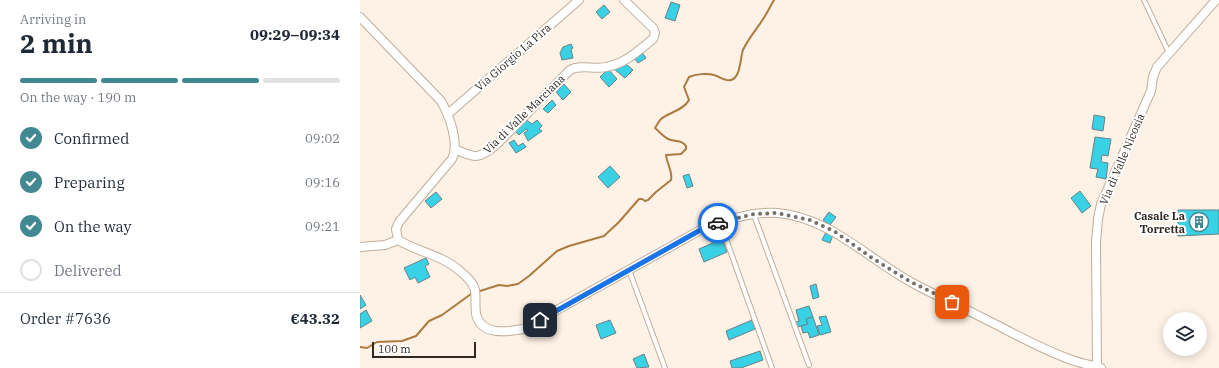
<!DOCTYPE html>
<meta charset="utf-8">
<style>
:root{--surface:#fff;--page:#f6f6f7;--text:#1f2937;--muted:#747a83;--line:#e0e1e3;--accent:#428893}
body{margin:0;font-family:"IBM Plex Serif",serif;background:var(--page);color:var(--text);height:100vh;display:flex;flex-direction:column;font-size:15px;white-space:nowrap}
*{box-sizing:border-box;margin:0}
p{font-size:13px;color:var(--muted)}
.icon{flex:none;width:22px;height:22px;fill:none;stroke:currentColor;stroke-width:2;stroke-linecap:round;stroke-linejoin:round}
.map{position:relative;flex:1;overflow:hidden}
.panel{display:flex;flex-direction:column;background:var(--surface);width:360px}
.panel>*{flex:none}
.buttons{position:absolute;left:803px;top:312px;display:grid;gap:8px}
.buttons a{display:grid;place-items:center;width:44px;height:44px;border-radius:50%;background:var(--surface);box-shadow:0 2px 10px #0003;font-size:20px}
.scale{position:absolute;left:12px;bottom:10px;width:104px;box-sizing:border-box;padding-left:4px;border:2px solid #302921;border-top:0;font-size:11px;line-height:14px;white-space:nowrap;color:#302921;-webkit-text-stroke:3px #fff;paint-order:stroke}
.pin{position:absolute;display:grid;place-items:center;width:34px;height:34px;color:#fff;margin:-17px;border-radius:8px;box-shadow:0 2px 6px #0006}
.courier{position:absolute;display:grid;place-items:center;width:40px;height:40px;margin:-20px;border:3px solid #1a73e8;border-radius:50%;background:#fff;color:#222;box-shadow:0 1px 5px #0007}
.head em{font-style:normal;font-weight:700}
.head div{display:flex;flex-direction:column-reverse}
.head{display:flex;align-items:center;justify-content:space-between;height:68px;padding:0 20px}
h1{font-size:26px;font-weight:700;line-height:30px}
.bar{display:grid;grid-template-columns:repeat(4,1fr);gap:6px 4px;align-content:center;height:48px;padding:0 20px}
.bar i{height:5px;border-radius:3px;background:var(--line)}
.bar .current{background:var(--accent)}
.bar p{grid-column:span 4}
.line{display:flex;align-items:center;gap:10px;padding:0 20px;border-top:1px solid var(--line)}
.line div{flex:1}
ol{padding:0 20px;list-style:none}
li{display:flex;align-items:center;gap:12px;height:44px}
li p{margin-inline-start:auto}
li .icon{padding:4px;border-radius:50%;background:var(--accent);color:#fff;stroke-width:4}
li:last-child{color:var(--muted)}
li i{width:22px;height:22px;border:2px solid var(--line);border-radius:50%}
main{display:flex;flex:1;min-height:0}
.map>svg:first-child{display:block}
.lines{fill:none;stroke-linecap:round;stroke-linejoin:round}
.stream{stroke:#ac7b40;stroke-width:2}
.building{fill:#38d1e6;stroke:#668388}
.lane-casing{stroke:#c0ae9b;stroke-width:6}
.street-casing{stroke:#c0ae9b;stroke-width:10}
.lane{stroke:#fff;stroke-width:4}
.street{stroke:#fff;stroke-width:8}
.done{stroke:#786f66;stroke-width:4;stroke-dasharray:0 7.2}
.route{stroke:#1a73e8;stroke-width:5}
.labels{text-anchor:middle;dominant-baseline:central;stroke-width:4;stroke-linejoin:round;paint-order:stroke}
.street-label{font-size:11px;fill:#302921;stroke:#fff}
.poi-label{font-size:11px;font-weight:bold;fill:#302921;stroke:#fff;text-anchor:end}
</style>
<main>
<section class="panel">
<div class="head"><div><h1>2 min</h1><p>Arriving in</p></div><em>09:29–09:34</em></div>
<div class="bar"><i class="current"></i><i class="current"></i><i class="current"></i><i></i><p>On the way · 190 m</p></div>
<ol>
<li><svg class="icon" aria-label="check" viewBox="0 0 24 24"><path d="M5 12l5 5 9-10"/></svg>Confirmed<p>09:02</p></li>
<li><svg class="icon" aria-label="check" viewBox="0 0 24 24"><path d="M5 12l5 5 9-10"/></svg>Preparing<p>09:16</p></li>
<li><svg class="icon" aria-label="check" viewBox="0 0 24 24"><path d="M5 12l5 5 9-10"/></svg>On the way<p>09:21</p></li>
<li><i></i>Delivered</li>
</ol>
<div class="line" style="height:52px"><div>Order #7636</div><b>€43.32</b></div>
</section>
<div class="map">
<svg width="859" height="368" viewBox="0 0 859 368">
<rect width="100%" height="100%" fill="#fef2e6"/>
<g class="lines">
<g class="stream">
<path d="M120,291l19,-6 8,1 11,-2 11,-8 28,-25 12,-5 35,-10 15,-14 20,-23h3l3,2 3,-1 8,-8 15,-12c2,-8 -4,-16 -5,-25l15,-1 5,-5v-3c-5,-6 -8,-4 -15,-6 -6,-1 -11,-8 -16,-12 2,-3 4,-7 6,-9 7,-6 23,-9 28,-19l-5,-13 5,-10c7,-3 18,-4 25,-2 5,1 11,7 17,5 10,-3 9,-22 12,-30 6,-13 15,-22 22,-34 3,-5 6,-11 9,-16"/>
<path d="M0,347l7,1 10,-6 25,-1 14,-5 13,-15 13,-6 29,-21"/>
</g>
</g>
<g class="building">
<path d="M311,2l9,3 -5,16 -10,-3z"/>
<path d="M244,5l6,7 -8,7 -6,-7z"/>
<path d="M211,44l2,4 -2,1 2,9 -11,2 -2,-7 3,-6z"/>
<path d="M281,51l5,7 -8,5 -5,-7z"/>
<path d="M266,64l7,6 -8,8 -11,-9z"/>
<path d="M248,69l9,10 -8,8 -9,-10z"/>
<path d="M204,84l7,8 -8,8 -7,-8z"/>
<path d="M192,100l4,5 -8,8 -5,-4z"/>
<path d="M734,115l11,2 -2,14 -11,-2z"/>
<path d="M164,118l8,6 5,-4 5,6 -3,3 3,2 -14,10 -4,-8 4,-3 -2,-1 -7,6 -6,-6z"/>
<path d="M735,137l16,2 -3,17 -6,-1 -1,7 7,1 -2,16 -10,-2 2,-8 -8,-1z"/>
<path d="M154,140l4,6 5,-3 3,4 -10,6 -7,-10z"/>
<path d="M250,166l10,11 -12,11 -10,-11z"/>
<path d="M329,174l4,12 -6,2 -4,-12z"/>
<path d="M720,191l11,15 -9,7 -11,-15z"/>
<path d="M76,192l6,7 -11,9 -6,-7z"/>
<path d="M818,210h41v24l-41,2z"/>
<path d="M469,212l7,5 -6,8 -7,-5z"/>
<path d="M466,232l7,3 -3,8 -8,-3z"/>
<path d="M362,239l5,13 -23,10 -5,-13z"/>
<path d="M66,258l3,6 -4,2 5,11 -12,6 -3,-6 -5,3 -6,-12z"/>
<path d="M456,284l3,13 -6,2 -3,-13z"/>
<path d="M0,295l6,10 -6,4z"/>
<path d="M449,306l4,11 -7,2 2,5 -10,3 -2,-5 3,-1 -3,-11z"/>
<path d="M6,310l6,11 -12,7v-14z"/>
<path d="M466,316l5,16 -11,3 -3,-9 5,-1 -3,-8z"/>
<path d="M453,317l6,18 -9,3 -2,-6 -5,1 -2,-7 7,-2 -2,-5z"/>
<path d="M250,320l6,13 -15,6 -5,-14z"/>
<path d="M392,320l3,9 -26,11 -3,-9z"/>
<path d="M400,351l3,9 -22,8h-9l-2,-7z"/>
<path d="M284,354l5,13 -12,1 -4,-9z"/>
</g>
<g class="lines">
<g class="lane-casing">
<g id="lane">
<path d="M784,0l25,53"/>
<path d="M394,215l55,150"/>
<path d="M360,222l52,146"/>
<path d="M269,270l36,98"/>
</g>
</g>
<g class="street-casing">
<g id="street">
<path d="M0,17l81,84c8,14 19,42 11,58l-53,63 -3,7 2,11c20,12 44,15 62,31 6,5 13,11 15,19 1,8 0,16 1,24 5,22 31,18 47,15l181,-101c21,-8 51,-17 74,-15 52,5 89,45 133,69 23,13 47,23 70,35 29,14 57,31 88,42 10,4 21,6 32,9"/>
<path d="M88,114l131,-114"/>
<path d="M95,149c20,10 25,10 42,-5l73,-74c11,-6 24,0 36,-3 19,-3 33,-17 47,-28l2,-6 -2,-5 -29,-28"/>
<path d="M0,247l25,-2 13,-5"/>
<path d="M737,367l-1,-125 2,-23 3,-15 50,-113 2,-14 4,-10 59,-67"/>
</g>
</g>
<use href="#lane" class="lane"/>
<use href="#street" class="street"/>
</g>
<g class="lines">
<path class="done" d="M358,223l36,-9 23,-1 33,7 24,11 38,27 39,24 41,20"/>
<path class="route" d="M180,320l164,-92 14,-5"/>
</g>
<defs>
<g id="building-ring" transform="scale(1)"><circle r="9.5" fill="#fff" stroke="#428893" stroke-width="1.5"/><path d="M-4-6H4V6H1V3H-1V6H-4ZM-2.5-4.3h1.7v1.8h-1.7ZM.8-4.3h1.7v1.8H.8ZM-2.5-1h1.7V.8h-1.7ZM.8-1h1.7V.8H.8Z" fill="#428893"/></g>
</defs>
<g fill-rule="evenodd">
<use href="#building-ring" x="839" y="222"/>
</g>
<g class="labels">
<g class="street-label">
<text transform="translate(153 57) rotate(-41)">Via Giorgio La Pira</text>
<text transform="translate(164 114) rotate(-44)">Via di Valle Marciana</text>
<text transform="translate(762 159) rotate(-67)">Via di Valle Nicosia</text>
</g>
<g class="poi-label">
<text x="825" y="216">Casale La<tspan x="825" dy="13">Torretta</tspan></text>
</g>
</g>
</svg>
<div class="buttons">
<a><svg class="icon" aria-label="layers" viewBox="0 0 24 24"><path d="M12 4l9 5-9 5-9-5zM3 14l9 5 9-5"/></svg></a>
</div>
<div class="scale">100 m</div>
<div class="pin" style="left:592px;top:302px;background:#ea580c"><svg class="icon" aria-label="bag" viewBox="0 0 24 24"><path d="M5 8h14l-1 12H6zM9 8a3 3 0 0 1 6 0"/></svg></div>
<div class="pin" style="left:180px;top:320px;background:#1f2937"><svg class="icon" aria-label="home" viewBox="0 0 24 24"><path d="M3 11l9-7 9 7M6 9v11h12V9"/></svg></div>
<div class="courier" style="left:358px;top:223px"><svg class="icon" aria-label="car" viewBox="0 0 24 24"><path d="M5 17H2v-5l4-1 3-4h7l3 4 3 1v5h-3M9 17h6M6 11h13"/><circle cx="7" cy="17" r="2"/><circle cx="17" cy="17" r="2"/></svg></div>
</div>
</main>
